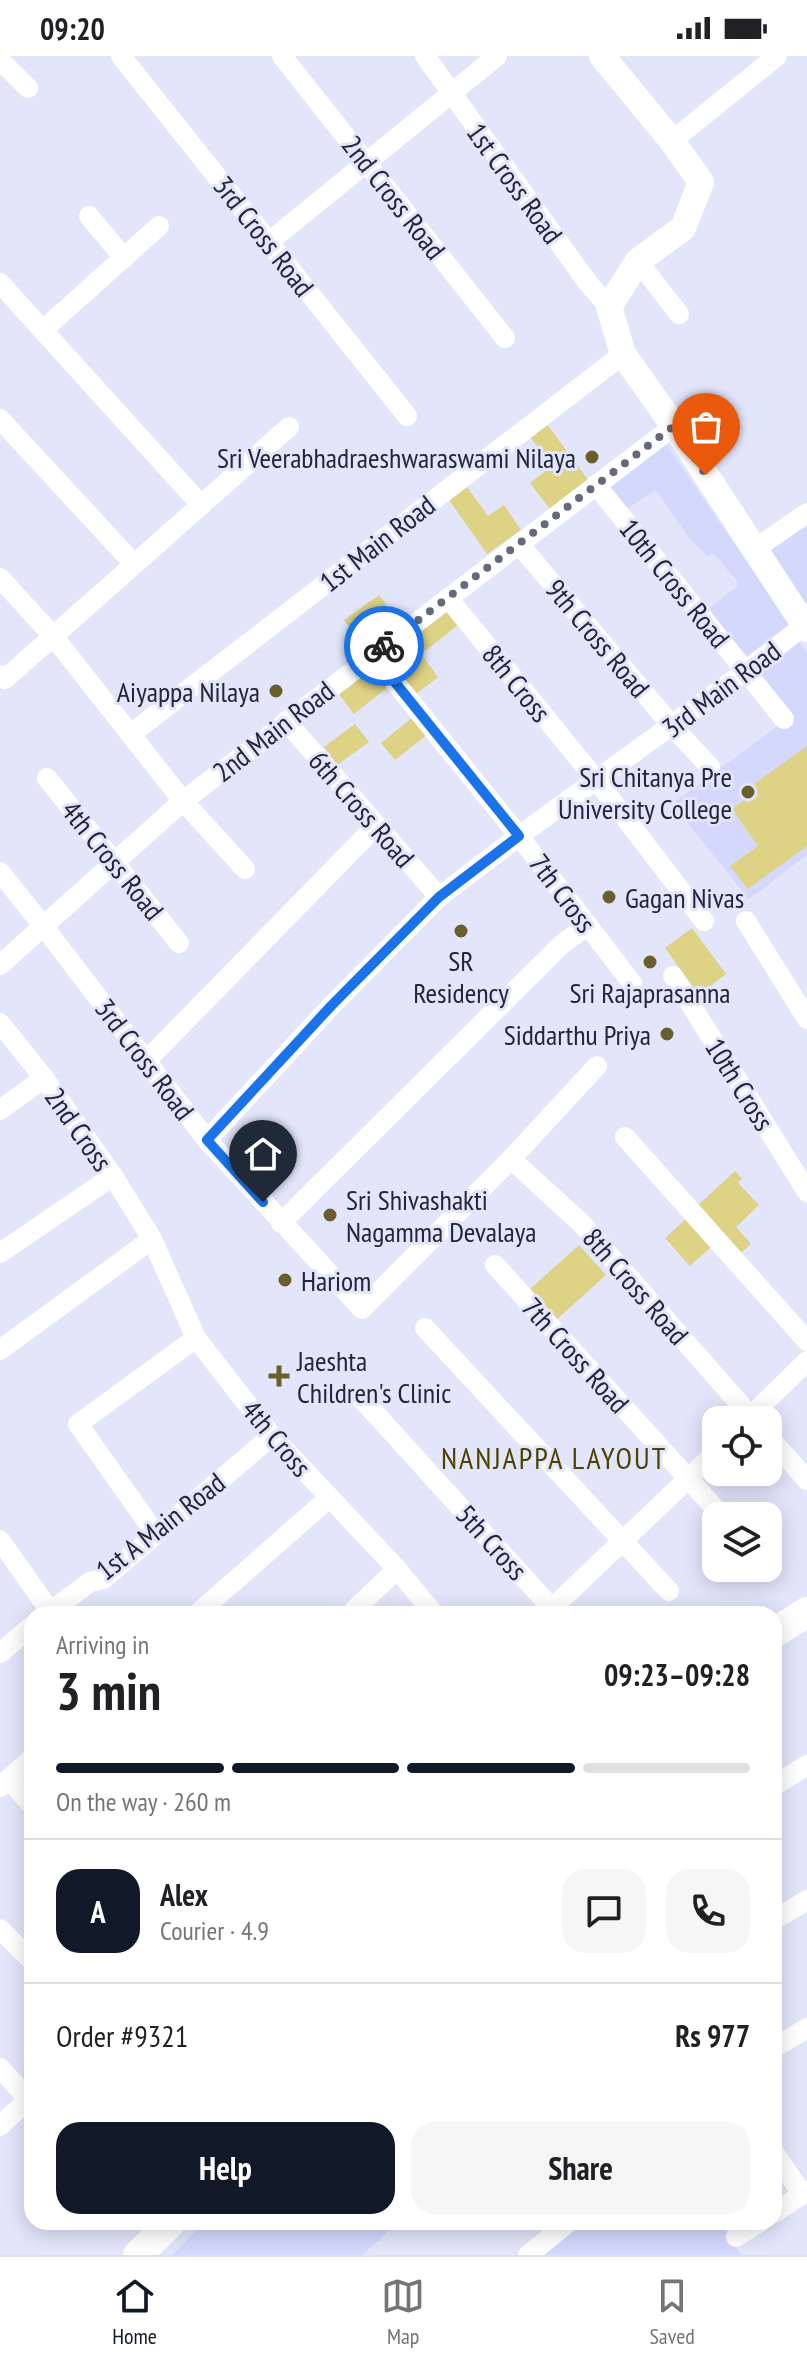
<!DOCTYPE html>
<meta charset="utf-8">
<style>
:root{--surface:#fff;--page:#f6f6f6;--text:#202124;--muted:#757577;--line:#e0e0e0;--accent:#111827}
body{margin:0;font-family:"PT Sans Narrow",sans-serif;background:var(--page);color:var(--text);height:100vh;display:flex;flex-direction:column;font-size:30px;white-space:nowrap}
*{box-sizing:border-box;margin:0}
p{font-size:26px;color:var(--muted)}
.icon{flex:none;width:44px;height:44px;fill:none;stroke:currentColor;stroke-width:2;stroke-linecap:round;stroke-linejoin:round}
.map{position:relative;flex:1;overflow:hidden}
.sheet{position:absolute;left:24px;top:1550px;width:758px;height:624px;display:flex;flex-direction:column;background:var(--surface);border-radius:24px;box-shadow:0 4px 20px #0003}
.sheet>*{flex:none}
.buttons{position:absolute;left:702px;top:1350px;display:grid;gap:16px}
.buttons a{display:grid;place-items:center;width:80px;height:80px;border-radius:16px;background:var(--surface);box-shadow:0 4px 20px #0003;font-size:40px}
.pin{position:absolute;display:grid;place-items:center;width:68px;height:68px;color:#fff;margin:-82px -34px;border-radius:50% 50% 50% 0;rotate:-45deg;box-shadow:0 0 8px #0007}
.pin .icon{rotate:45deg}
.courier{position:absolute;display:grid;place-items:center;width:80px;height:80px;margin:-40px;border:6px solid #1a73e8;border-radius:50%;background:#fff;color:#222;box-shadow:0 2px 10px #0007}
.overview em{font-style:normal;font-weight:800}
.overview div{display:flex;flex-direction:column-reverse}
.overview{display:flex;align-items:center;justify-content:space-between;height:136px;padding:0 32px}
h1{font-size:52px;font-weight:800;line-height:60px}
.bar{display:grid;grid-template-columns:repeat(4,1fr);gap:12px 8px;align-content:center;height:96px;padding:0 32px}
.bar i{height:10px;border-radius:6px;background:var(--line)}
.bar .on{background:var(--accent)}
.bar p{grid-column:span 4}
.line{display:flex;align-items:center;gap:20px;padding:0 32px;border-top:2px solid var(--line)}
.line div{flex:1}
.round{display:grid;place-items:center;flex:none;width:84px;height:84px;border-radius:24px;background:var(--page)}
.action{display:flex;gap:16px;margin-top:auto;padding:16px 32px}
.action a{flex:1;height:92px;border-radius:24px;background:var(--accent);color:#fff;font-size:32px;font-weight:800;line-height:92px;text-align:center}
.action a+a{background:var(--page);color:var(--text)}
.status{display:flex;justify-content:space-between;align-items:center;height:56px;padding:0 40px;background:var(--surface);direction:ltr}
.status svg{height:22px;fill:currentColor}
.tab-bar{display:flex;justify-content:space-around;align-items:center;height:112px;border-top:2px solid var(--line);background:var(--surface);font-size:22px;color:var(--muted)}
.tab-bar a{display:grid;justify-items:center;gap:4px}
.tab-bar .on{color:var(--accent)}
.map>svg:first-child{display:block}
.built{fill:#d4d8fc}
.green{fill:#ded285}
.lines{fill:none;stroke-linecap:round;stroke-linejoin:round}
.minor{stroke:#fff;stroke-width:20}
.tertiary{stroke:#fff;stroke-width:26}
.secondary{stroke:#fff;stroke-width:30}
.done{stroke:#66697c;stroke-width:8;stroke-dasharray:0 14.4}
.route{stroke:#1a73e8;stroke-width:10}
.poi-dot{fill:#685f2c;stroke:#e3e6fb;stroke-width:3}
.labels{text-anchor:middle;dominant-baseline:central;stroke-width:6;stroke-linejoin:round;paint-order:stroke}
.street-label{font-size:28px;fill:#232538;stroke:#e3e6fb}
.poi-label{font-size:28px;fill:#232538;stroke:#e3e6fb;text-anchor:end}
.neighbourhood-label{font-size:30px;letter-spacing:2px;fill:#4d4300;stroke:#e3e6fb}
</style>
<div class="status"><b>09:20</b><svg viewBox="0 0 49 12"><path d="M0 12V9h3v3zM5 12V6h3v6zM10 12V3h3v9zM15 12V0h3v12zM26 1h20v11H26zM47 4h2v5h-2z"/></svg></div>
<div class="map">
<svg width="807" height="2199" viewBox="0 0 807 2199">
<rect width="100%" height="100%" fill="#e3e6fb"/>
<g class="built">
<path d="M664,385l126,184 -46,33 -35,-50 29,-22 -1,-5 -24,-28 -6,3 -18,-18 -33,-48 -33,21 -20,-25z"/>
<path d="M807,463v93l-41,-61z"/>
<path d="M798,583l9,14v202l-58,44 -77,-95 115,-85 -36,-47z"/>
<path d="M205,2166h194l-37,33h-190z"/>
<path d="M579,2166h140l22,33h-201z"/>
</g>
<g class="green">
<path d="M547,368l44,60 -38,29 -23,-30 22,-17 -22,-29z"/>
<path d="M467,431l21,29 16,-11 17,25 -34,24 -38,-54z"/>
<path d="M379,539l20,27 -35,26 -20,-28z"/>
<path d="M445,551l13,18 -37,29 17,23 -23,18 -31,-41z"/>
<path d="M369,606l20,24 -35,28 -19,-25z"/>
<path d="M413,661l14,18 -32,25 -14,-17z"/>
<path d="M355,668l14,18 -32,23 -13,-18z"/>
<path d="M807,690v100l-59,43 -18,-23 28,-20 -26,-37 15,-11 -4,-6z"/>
<path d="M692,872l34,46 -27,21 -34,-47z"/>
<path d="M735,1115l7,7 -4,5 21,22 -23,22 15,17 -14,12 -43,-47z"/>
<path d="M686,1163l25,28 -21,19 -25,-28z"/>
<path d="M579,1189l27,30 -51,46 -27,-30z"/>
</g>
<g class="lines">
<g class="minor">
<path d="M121,0l286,360"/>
<path d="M282,0l223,282"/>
<path d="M425,0l163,227 21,24"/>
<path d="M0,4l28,28"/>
<path d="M672,85l105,-85"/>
<path d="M89,160l35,42"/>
<path d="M269,186l228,-186"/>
<path d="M638,205l41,53"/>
<path d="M0,227l201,222"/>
<path d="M43,274l116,-104"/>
<path d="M0,363l134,145"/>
<path d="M596,429l188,234"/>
<path d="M519,488l153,182 38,41"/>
<path d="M755,493l52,-36"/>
<path d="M0,522l53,58 130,165 62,68"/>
<path d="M448,542l149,183 107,140"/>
<path d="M373,599l146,181 113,147"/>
<path d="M0,619l5,4 284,-252"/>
<path d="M286,665l153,176"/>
<path d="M132,677l491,-379"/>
<path d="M47,722l132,165"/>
<path d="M0,816l44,55 163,213 155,169 149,-150 86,-93"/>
<path d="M746,865l61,98"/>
<path d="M0,909l183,-164 491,-375"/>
<path d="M673,920l134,216"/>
<path d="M0,967l44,55 69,98 39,63 44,99 76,98 125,133 37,45"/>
<path d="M146,1005l230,-235"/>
<path d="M0,1054l44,-32"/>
<path d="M625,1081l182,204"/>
<path d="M207,1084l125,-135 107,-108 80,-61 227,-165 61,-48"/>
<path d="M511,1103l71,65 172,196"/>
<path d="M281,1167l280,-278 27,-20"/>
<path d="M0,1197l113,-77"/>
<path d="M495,1209l227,251"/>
<path d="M425,1272l244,263"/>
<path d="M0,1294l152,-111"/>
<path d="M362,1343l195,215"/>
<path d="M747,1364l60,-59"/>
<path d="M768,1380l39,44"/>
<path d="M155,1477l-77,-109 118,-86"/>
<path d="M0,1484l50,71"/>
<path d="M47,1558l43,-32 13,-3 169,-143"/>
<path d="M197,1558l132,-116"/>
<path d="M350,1558l47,-45"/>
<path d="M546,1558l170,-162"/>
<path d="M0,1597l32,-27"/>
<path d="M9,1723l23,26"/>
<path d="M774,1730l33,-21"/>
<path d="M0,1731l32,-29"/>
<path d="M774,1864l33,-20"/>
<path d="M0,1873l32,32"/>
<path d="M774,1992l33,-20"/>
<path d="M0,2012l32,35"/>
<path d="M0,2070l32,-30"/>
<path d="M774,2096l28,42"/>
<path d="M774,2157l33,-22"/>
<path d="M736,2181l24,-15"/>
<path d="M528,2199l41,-33"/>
</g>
<path class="tertiary" d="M602,0l70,85 29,41 -18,46 -45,33 -29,46 14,47 51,72 133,203"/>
<g class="secondary">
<path d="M774,1577l33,-21"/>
<path d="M138,2199l33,-33"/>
</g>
</g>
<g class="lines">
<path class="done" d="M384,590l290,-220 32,49"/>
<path class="route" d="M263,1146l-56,-62 125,-135 107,-108 80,-61 -146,-181 11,-9"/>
</g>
<g class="poi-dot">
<circle cx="592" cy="401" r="8"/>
<circle cx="276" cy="635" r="8"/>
<circle cx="748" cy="736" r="8"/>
<circle cx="609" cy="841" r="8"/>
<circle cx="461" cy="875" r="8"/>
<circle cx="650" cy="906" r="8"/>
<circle cx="667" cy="978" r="8"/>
<circle cx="330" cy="1159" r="8"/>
<circle cx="285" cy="1224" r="8"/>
<path d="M275 1308h8v8h8v8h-8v8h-8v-8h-8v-8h8z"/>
</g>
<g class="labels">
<g class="street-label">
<text transform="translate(515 127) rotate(54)">1st Cross Road</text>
<text transform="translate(394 141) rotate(52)">2nd Cross Road</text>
<text transform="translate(264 180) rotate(52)">3rd Cross Road</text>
<text transform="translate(377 487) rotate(-38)">1st Main Road</text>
<text transform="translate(675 527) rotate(51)">10th Cross Road</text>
<text transform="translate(598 582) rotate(50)">9th Cross Road</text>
<text transform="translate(517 627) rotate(51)">8th Cross</text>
<text transform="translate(721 633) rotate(-37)">3rd Main Road</text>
<text transform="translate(273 675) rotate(-38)">2nd Main Road</text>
<text transform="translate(362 753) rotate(49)">6th Cross Road</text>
<text transform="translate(113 804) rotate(51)">4th Cross Road</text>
<text transform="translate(563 837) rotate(53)">7th Cross</text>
<text transform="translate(145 1003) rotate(53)">3rd Cross Road</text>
<text transform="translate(740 1028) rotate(58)">10th Cross</text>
<text transform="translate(79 1073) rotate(55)">2nd Cross</text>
<text transform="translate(636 1230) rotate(49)">8th Cross Road</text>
<text transform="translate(576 1299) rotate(48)">7th Cross Road</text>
<text transform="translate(277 1382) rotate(50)">4th Cross</text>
<text transform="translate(160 1470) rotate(-38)">1st A Main Road</text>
<text transform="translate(492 1486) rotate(48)">5th Cross</text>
</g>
<g class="poi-label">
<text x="576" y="401">Sri Veerabhadraeshwaraswami Nilaya</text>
<text x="260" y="635">Aiyappa Nilaya</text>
<text x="732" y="720">Sri Chitanya Pre<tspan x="732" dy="32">University College</tspan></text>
<text x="625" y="841" text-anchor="start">Gagan Nivas</text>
<text x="461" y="904" text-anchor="middle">SR<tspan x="461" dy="32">Residency</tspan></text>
<text x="650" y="936" text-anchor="middle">Sri Rajaprasanna</text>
<text x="651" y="978">Siddarthu Priya</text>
<text x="346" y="1143" text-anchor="start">Sri Shivashakti<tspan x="346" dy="32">Nagamma Devalaya</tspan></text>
<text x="301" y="1224" text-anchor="start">Hariom</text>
<text x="297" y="1304" text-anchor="start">Jaeshta<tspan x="297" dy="32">Children's Clinic</tspan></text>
</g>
<g class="neighbourhood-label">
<text x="554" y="1401">NANJAPPA LAYOUT</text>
</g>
</g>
</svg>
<div class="buttons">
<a><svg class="icon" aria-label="locate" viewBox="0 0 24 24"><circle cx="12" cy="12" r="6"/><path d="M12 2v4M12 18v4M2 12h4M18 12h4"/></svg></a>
<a><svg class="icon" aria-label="layers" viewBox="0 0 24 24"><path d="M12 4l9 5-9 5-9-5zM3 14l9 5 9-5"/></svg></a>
</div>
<div class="pin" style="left:706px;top:419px;background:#ea580c"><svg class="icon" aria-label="bag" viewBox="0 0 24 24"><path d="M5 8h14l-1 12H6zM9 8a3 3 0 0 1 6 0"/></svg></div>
<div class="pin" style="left:263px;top:1146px;background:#1f2937"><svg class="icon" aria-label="home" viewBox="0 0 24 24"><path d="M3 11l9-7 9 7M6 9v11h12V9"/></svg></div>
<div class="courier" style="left:384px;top:590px"><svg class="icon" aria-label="bike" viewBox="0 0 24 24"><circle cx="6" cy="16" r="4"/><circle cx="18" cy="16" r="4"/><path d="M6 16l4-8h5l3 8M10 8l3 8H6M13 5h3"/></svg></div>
<section class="sheet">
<div class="overview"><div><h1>3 min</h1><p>Arriving in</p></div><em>09:23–09:28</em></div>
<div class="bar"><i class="on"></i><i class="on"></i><i class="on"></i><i></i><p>On the way · 260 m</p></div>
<div class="line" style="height:144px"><b class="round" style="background:var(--accent);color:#fff">A</b><div><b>Alex</b><p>Courier · 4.9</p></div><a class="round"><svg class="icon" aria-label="chat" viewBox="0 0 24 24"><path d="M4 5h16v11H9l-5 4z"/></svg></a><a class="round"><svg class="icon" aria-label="phone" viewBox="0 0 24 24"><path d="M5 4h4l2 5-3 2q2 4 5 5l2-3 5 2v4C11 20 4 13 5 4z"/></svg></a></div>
<div class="line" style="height:104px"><div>Order #9321</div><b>Rs 977</b></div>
<div class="action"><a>Help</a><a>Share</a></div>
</section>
</div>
<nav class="tab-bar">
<a class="on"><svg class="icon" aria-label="home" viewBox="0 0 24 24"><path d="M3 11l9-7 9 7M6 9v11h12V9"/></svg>Home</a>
<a><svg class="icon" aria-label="map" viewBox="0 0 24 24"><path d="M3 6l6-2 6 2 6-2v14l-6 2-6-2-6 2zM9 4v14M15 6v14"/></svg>Map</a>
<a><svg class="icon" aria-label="saved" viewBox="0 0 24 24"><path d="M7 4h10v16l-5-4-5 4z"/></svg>Saved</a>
</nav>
